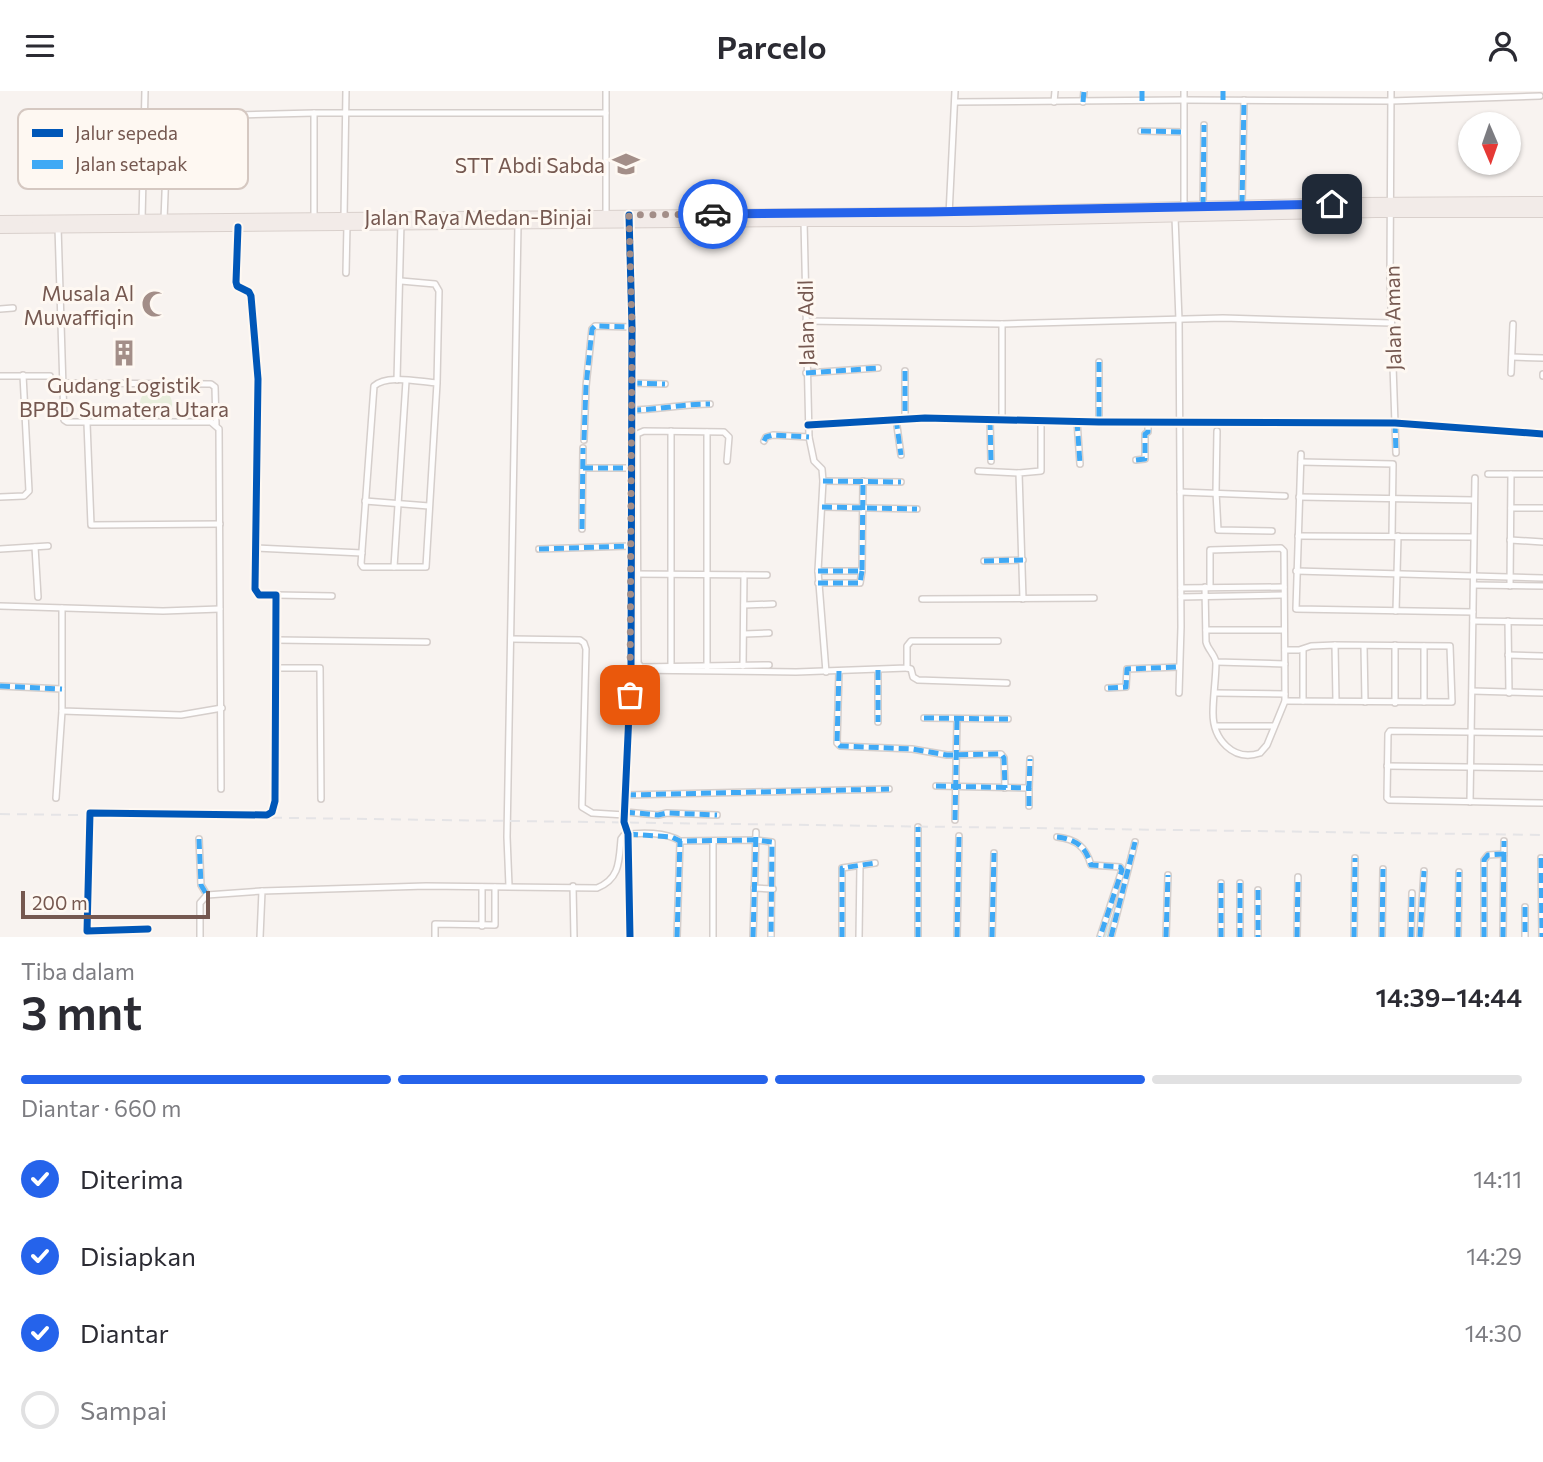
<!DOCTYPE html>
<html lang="id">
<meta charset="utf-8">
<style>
:root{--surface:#fff;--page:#f7f7f7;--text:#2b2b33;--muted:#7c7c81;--line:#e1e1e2;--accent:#2563eb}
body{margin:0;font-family:Commissioner,sans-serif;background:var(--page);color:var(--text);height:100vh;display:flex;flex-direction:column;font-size:26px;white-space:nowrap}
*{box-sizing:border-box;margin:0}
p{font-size:23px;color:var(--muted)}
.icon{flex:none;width:38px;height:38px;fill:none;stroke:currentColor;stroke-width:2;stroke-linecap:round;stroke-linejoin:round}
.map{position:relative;height:846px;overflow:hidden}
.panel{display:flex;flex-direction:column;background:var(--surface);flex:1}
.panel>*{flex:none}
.needle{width:46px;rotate:178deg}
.buttons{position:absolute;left:1458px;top:21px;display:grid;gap:14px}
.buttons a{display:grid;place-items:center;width:63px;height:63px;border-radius:50%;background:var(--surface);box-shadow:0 2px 5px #0004;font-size:35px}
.scale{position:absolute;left:21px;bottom:18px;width:189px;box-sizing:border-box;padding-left:7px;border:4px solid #755850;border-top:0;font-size:19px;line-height:24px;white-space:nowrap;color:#755850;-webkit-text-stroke:5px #fef8f2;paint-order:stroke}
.pin{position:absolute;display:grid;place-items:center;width:60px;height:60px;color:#fff;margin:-30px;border-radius:14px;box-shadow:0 4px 10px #0006}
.courier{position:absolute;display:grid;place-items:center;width:70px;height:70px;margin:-35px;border:5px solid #2563eb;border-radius:50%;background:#fff;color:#222;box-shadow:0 2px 9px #0007}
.summary em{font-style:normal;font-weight:600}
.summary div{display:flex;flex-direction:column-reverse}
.summary{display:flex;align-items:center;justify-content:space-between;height:119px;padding:0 21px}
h1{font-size:46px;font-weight:600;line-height:52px}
.bar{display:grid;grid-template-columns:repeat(4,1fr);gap:10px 7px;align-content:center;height:84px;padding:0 21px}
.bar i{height:9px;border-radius:5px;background:var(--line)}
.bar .active{background:var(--accent)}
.bar p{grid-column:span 4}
ol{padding:0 21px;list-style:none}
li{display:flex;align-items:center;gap:21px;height:77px}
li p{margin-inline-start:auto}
li .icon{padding:7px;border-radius:50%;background:var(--accent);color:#fff;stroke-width:4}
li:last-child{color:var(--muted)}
li i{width:38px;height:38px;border:4px solid var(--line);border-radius:50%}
header{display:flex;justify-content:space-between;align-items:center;height:91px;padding:0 21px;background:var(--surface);font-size:32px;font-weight:600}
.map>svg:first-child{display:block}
.green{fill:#e8eedc}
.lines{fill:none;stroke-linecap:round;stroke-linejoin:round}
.stream{stroke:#d2e8e8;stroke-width:2}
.minor-casing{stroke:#d5cecb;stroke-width:8}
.tertiary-casing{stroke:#d5cecb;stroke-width:10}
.trunk-casing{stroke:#d9d0cc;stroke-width:12}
.minor{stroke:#fefdfd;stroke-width:5}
.tertiary{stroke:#fefdfd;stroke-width:7}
.trunk{stroke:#f2ebe8;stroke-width:10}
.rail{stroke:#e5e4e6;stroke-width:2;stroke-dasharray:10 7;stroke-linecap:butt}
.quiet{stroke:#3fa9f5;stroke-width:5;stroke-dasharray:10 5;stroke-linecap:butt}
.cycleway-casing{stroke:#fef8f2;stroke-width:11}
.cycleway{stroke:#0057b8;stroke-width:7}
.done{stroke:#a38e88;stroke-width:7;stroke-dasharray:0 12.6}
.route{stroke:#2563eb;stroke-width:9}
.labels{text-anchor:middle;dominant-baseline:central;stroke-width:6;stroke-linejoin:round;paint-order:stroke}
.poi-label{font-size:21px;fill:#755850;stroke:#fef8f2;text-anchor:end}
.street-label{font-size:21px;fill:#755850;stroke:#fef8f2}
.key{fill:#fef8f2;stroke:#d5c8c1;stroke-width:2}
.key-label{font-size:19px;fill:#755850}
</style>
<header><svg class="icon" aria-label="menu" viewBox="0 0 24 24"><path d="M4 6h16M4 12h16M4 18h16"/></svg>Parcelo<svg class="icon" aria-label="person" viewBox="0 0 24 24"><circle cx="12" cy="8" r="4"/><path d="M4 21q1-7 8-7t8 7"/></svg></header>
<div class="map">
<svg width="1543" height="846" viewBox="0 0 1543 846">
<rect width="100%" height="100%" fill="#f8f3f0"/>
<circle class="green" cx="156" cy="313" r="16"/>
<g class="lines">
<g class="stream">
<path d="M1127,771l5,-18"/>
<path d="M1105,846l11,-29"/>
</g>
<g class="minor-casing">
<g id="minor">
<path d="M606,0v126"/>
<path d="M1391,0l-1,187 6,175"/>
<path d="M955,11l229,-2 207,1 149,-5"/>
<path d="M1054,11l1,-11"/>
<path d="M1083,11l1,-11"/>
<path d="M314,22v104"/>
<path d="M85,28l229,-6h292"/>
<path d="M1141,40l42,1"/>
<path d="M1242,114l2,-105"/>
<path d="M1184,116v-116"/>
<path d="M1203,116l1,-82"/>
<path d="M949,124l6,-124"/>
<path d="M1175,126l4,103 2,307 -2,66"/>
<path d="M344,127l2,-127"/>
<path d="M142,129l3,-129"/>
<path d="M164,129l2,-52"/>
<path d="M804,130l5,216 5,24 8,8 1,12 -5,90 8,101"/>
<path d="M58,136l6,193 3,2h144l8,7 2,360"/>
<path d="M346,182l1,-48"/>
<path d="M401,190l34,3 4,7 -2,92 -11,184h-63l-2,-3 13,-178c13,-12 46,-4 63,-3"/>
<path d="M0,218l13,-1"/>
<path d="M806,230l196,3 221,-6 168,5"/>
<path d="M1002,233v96"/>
<path d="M1512,266l31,1"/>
<path d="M1099,271v60"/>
<path d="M905,280v47"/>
<path d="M806,282l72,-5"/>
<path d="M1511,282l2,-49"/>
<path d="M0,285h50"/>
<path d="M1543,285v-2"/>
<path d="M397,289l4,-158"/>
<path d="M62,292l149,1 4,3 1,37"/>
<path d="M632,292l33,1"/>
<path d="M631,319c27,0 51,-6 79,-6"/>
<path d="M896,328l5,36"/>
<path d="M990,329l1,41"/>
<path d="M1077,330l3,43"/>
<path d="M87,332l4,102 129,-1"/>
<path d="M808,334l117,-7 174,4 296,1 148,11"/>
<path d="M671,340v236"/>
<path d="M1217,340l-1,61 2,38 54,1"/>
<path d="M707,341v235"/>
<path d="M584,349l2,-54 6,-57 3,-3 37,1"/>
<path d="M764,350l2,-4 7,-2 36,2"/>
<path d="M1301,363l-5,155 177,3"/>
<path d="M1136,369l9,-1v-25l3,-2v-10"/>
<path d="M727,370l2,-24 -5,-5 -80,-1 -7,3 1,229 3,4 128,-2"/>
<path d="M1301,371l92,2 -1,72"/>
<path d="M583,377h49"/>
<path d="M978,380l41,2"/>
<path d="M1488,383h55"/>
<path d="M823,390l78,1"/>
<path d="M1180,401l105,4"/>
<path d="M0,406l24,-1 5,-5 -6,-116"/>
<path d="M1299,406l175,3"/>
<path d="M365,410l64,5"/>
<path d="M822,416l95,2"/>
<path d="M1511,417h32"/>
<path d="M582,438l1,-81"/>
<path d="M1298,445l175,1"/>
<path d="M1510,449l33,2"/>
<path d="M35,456l3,50"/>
<path d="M256,457l106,5"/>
<path d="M0,458l48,-3"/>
<path d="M539,458l91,-3"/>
<path d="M984,470l39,-1"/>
<path d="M394,476l12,-186"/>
<path d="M818,480h44l1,-90"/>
<path d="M1296,480l247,7"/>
<path d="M634,483l133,1"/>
<path d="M818,492h42l2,-12"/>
<path d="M1474,494l69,1"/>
<path d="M1510,495l1,-112"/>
<path d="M1205,496l1,55c2,8 8,11 10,20l69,2"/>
<path d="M1210,496v-37l71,-2 3,3 1,150 -18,44 -7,8c-27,9 -47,-14 -47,-40 0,-17 3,-34 3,-51"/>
<path d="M1181,497l103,-1"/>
<path d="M276,504l56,1"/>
<path d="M1181,506l102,-2"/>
<path d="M922,508l172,-1"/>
<path d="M1023,508l-4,-126 22,-2v-50"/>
<path d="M744,514l29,-1"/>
<path d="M0,515l163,5 57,-2"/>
<path d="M62,517v103l119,4 41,-7"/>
<path d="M1396,520l2,-75"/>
<path d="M1473,530l70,1"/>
<path d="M1508,530l1,72"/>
<path d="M1206,539h78"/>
<path d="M744,543l25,-1"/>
<path d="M511,548l69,1 4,3 2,6 -4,158 10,6 33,2"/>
<path d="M276,549l151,2"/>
<path d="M1335,554l1,56"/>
<path d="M1364,555l1,56"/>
<path d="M1508,564l35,1"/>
<path d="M743,575l1,-91"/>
<path d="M276,577h44l1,131"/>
<path d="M907,577l4,1 2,8 5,3 89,3"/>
<path d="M631,579l165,2 111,-4v-22l4,-5h87"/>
<path d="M878,579v52"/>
<path d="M839,580l-2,72 3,3 72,3 35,6 54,-1 3,4 1,30"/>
<path d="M0,595l62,3"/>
<path d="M1108,597l18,-1 1,-18 52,-2"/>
<path d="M1472,600l71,2"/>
<path d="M1215,602l70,1"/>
<path d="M1285,610l167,1 -2,-56 -115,-1 -24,1 -12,4h-14"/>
<path d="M1303,610v-51"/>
<path d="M1424,611v-56"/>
<path d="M1395,612v-58"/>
<path d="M924,627l84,1"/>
<path d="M1217,635h57"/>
<path d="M1543,642l-153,-2 -2,3 -1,64 2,2 154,3"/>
<path d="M1387,675l156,2"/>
<path d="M936,695l93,2 1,-29"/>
<path d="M626,704l263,-6"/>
<path d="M56,707l6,-87"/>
<path d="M1470,711l5,-324"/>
<path d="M1029,715v-18"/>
<path d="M625,721l33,3 9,-2 50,2"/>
<path d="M955,729l2,-101"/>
<path d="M1057,746c19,2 29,10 34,28l29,2 2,3 -22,67"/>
<path d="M199,748l2,46 6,10"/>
<path d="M713,751v95"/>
<path d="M1541,767l1,79"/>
<path d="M1221,792v54"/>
<path d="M1240,792v54"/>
<path d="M509,795l-2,-49 11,-612"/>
<path d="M573,795l1,51"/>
<path d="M482,796v39"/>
<path d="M754,797l19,1"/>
<path d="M1258,799v47"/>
<path d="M1525,816v30"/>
<path d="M148,838l-61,2 3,-118 177,2 5,-3 3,-11 1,-206h-17l-4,-6 3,-210 -7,-83 -2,-4 -12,-6 -1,-4 2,-55"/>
<path d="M200,846v-34l7,-8 55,-4"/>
<path d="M260,846l2,-46 164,-5 171,2c23,-9 22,-27 24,-49l3,-4c17,-3 42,-3 56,6l76,-1 16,2 -1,95"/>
<path d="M435,846v-13l60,1v-38"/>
<path d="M677,846l3,-96"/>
<path d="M753,846l3,-105"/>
<path d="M842,846v-69l33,-5"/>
<path d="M859,846l1,-71"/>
<path d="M918,846v-110"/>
<path d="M957,846l2,-101"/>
<path d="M992,846l2,-84"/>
<path d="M1111,846l24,-95"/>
<path d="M1166,846l2,-62"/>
<path d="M1297,846l1,-60"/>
<path d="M1354,846l1,-79"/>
<path d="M1382,846l1,-68"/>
<path d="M1411,846l1,-44"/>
<path d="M1420,846l4,-66"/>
<path d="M1458,846l1,-65"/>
<path d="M1484,846v-77l4,-5 16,-1"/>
<path d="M1503,846l1,-96"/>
</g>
</g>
<g class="tertiary-casing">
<path id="tertiary" d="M629,128l3,108 -1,343 -7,152 4,12 2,103"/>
</g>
<g class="trunk-casing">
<g id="trunk">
<path d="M0,130l929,-8 428,-10 186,-1"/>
<path d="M0,137l804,-7h164l408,-9h167"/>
</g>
</g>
<use href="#minor" class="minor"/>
<use href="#tertiary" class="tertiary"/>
<use href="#trunk" class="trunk"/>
<path class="rail" d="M0,723l1543,21"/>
<g class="quiet">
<path d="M1142,0v10"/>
<path d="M1223,9v-9"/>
<path d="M1083,11l1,-11"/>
<path d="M1141,40l42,1"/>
<path d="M1242,114l2,-105"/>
<path d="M1203,116l1,-82"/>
<path d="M1099,271v60"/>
<path d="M905,280v47"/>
<path d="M806,282l72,-5"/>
<path d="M632,292l33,1"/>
<path d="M631,319c27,0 51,-6 79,-6"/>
<path d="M896,328l5,36"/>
<path d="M990,329l1,41"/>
<path d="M1077,330l3,43"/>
<path d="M1395,332l1,30"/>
<path d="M584,349l2,-54 6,-57 3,-3 37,1"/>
<path d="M764,350l2,-4 7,-2 36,2"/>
<path d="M1136,369l9,-1v-25l3,-2v-10"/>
<path d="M583,377h49"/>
<path d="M823,390l78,1"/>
<path d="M822,416l95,2"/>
<path d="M582,438l1,-81"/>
<path d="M539,458l91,-3"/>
<path d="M984,470l39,-1"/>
<path d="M818,480h44l1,-90"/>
<path d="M818,492h42l2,-12"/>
<path d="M878,579v52"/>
<path d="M839,580l-2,72 3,3 72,3 35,6 54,-1 3,4 1,30"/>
<path d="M0,595l62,3"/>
<path d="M1108,597l18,-1 1,-18 52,-2"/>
<path d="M924,627l84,1"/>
<path d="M936,695l93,2 1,-29"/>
<path d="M626,704l263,-6"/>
<path d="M1029,715v-18"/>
<path d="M625,721l33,3 9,-2 50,2"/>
<path d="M955,729l2,-101"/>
<path d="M628,743l44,3 8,4 76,-1 16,2 -1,95"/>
<path d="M1057,746c19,2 29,10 34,28l29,2 2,3 -22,67"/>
<path d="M199,748l2,46 6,10"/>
<path d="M1541,767l1,79"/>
<path d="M1221,792v54"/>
<path d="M1240,792v54"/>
<path d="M1258,799v47"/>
<path d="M1525,816v30"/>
<path d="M677,846l3,-96"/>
<path d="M753,846l3,-105"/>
<path d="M842,846v-69l33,-5"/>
<path d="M918,846v-110"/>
<path d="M957,846l2,-101"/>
<path d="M992,846l2,-84"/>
<path d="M1111,846l24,-95"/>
<path d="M1166,846l2,-62"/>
<path d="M1297,846l1,-60"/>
<path d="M1354,846l1,-79"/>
<path d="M1382,846l1,-68"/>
<path d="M1411,846l1,-44"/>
<path d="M1420,846l4,-66"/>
<path d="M1458,846l1,-65"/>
<path d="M1484,846v-77l4,-5 16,-1"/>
<path d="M1503,846l1,-96"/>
</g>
<g class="cycleway-casing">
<g id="cycleway">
<path d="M629,124l3,112 -1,343 -7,152 4,12 2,103"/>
<path d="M808,334l117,-7 174,4 296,1 148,11"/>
<path d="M148,838l-61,2 3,-118 177,2 5,-3 3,-11 1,-206h-17l-4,-6 3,-210 -7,-83 -2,-4 -12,-6 -1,-4 2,-55"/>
</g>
</g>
<use href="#cycleway" class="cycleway"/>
</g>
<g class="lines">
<path class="done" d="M630,604l2,-368 -3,-112 84,-1"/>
<path class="route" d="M713,123l216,-2 403,-8"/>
</g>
<defs>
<g id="university-bare" transform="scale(2.1)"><path d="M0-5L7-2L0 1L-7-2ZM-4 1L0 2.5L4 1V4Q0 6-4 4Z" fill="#a38e88" stroke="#fef8f2" stroke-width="2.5" paint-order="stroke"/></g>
<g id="mosque-bare" transform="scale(2.1)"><path d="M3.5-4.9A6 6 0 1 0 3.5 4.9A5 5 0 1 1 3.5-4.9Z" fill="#a38e88" stroke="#fef8f2" stroke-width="2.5" paint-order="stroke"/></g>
<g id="building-bare" transform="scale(2.1)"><path d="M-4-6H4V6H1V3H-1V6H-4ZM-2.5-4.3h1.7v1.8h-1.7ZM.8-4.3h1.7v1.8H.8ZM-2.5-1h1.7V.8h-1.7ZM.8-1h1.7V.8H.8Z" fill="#a38e88" stroke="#fef8f2" stroke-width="2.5" paint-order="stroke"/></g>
</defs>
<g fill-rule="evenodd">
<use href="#university-bare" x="626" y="73"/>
<use href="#mosque-bare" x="155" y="213"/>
<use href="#building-bare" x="124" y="262"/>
</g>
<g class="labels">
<g class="poi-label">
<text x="605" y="73">STT Abdi Sabda</text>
<text x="134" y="201">Musala Al<tspan x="134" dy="24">Muwaffiqin</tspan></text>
<text x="124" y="293" text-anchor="middle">Gudang Logistik<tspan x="124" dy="24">BPBD Sumatera Utara</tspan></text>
</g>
<g class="street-label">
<text x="478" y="125">Jalan Raya Medan-Binjai</text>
<text transform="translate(1392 227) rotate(-91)">Jalan Aman</text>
<text transform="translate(805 232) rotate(-91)">Jalan Adil</text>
</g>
</g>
<rect x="18" y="18" width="230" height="80" rx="10" class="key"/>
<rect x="32" y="38" width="31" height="8" fill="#0057b8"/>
<rect x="32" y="69" width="31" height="9" fill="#3fa9f5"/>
<g class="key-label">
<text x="75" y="49">Jalur sepeda</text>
<text x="75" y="80">Jalan setapak</text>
</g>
</svg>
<div class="buttons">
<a><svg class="needle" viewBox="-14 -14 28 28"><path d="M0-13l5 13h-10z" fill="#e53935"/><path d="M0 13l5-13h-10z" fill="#7c7c81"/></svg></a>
</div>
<div class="scale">200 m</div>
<div class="pin" style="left:630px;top:604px;background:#ea580c"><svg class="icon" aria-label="bag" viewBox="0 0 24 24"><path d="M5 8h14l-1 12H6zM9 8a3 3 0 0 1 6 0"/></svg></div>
<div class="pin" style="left:1332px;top:113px;background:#1f2937"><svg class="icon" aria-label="home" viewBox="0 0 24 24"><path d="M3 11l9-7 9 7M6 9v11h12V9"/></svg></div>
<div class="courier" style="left:713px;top:123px"><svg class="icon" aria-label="car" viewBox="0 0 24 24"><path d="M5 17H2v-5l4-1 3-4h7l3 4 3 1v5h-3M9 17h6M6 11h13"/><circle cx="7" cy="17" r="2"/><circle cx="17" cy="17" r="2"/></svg></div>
</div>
<section class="panel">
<div class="summary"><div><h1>3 mnt</h1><p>Tiba dalam</p></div><em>14:39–14:44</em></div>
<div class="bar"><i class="active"></i><i class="active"></i><i class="active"></i><i></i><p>Diantar · 660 m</p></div>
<ol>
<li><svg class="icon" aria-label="check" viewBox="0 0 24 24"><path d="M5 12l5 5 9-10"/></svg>Diterima<p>14:11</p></li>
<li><svg class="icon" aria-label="check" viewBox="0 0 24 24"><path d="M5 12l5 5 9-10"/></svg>Disiapkan<p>14:29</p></li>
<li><svg class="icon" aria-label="check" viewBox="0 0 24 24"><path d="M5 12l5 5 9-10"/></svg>Diantar<p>14:30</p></li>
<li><i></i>Sampai</li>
</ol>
</section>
